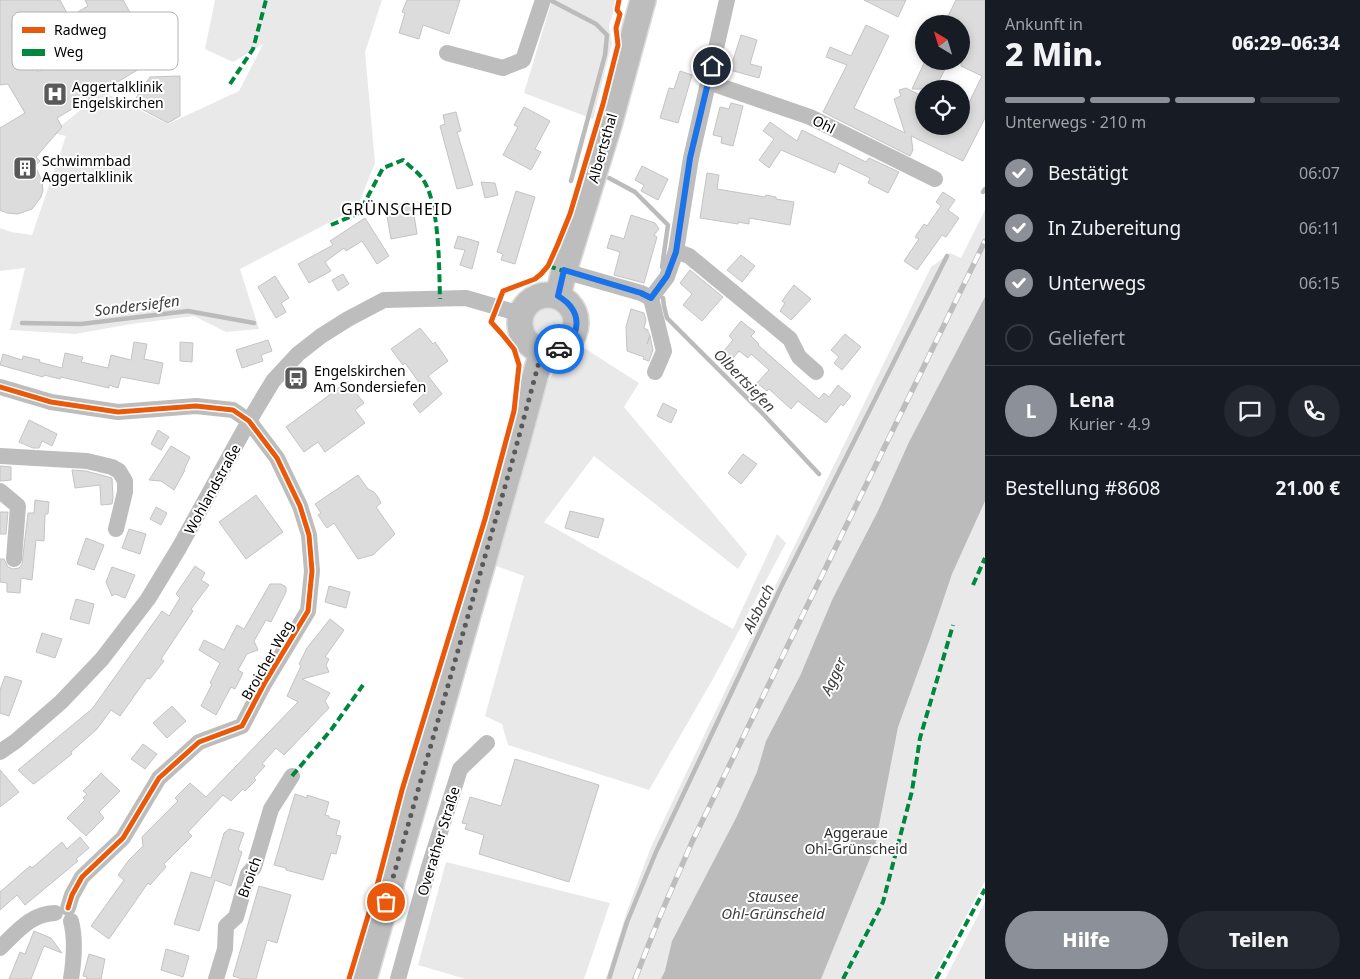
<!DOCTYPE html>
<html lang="de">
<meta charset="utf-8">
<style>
:root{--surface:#171b24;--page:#242831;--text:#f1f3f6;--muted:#9ea1a6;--line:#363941;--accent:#8c9099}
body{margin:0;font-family:"Noto Sans",sans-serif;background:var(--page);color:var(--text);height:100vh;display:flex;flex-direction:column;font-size:19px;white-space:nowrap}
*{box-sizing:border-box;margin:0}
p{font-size:16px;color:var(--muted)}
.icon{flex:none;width:28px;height:28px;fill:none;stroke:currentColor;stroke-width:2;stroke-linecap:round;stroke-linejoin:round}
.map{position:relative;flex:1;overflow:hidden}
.sheet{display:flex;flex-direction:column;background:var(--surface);width:375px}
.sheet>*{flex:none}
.needle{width:32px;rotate:322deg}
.controls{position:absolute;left:915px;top:15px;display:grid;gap:10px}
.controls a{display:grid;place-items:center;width:55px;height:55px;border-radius:50%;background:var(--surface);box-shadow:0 2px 8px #0003;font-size:25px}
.pin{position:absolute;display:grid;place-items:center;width:42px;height:42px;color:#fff;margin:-21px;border:2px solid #fff;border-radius:50%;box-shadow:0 1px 5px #0007}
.courier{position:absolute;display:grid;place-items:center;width:50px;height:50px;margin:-25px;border:4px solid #1a73e8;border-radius:50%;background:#fff;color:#222;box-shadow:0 1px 6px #0007}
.overview em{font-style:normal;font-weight:800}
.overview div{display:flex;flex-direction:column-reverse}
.overview{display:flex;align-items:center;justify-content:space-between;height:85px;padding:0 20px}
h1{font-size:32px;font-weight:800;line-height:38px}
.bar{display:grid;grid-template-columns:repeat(4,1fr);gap:8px 5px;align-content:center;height:60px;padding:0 20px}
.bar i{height:6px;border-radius:4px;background:var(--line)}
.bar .selected{background:var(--accent)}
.bar p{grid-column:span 4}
.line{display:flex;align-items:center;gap:12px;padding:0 20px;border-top:1px solid var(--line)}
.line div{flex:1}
.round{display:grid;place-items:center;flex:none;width:52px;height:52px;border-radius:26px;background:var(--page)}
ol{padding:0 20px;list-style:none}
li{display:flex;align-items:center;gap:15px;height:55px}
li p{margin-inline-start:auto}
li .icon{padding:5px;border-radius:50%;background:var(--accent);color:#fff;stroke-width:4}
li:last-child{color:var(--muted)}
li i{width:28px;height:28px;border:2px solid var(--line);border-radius:50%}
.cta{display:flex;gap:10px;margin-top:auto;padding:10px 20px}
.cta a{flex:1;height:58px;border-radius:30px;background:var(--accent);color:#fff;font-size:20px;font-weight:800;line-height:58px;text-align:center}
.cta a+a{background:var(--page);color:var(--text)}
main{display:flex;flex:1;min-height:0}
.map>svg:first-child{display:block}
.green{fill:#e9e9e9}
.water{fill:#bbb}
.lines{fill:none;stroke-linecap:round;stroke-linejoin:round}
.stream{stroke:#bbb;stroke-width:4.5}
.building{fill:#dcdcdc;stroke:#c4c4c4;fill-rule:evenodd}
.primary-casing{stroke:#dbdbdb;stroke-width:28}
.street{stroke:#bdbdbd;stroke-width:16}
.primary{stroke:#bdbdbd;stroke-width:25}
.rail-casing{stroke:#bdbdbd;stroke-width:5.5}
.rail{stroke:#fff;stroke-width:4;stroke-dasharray:11;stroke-linecap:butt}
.quiet{stroke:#00873e;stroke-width:4;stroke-dasharray:8 4;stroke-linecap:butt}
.cycleway-casing{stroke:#fff;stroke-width:8}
.cycleway{stroke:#e8590c;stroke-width:5}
.done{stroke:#595959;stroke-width:5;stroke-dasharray:0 9}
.route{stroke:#1a73e8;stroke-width:6}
.labels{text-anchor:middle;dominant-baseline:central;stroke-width:4;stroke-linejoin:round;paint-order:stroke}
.poi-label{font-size:14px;fill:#000;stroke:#fff;text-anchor:start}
.street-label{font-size:14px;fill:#000;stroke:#fff}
.park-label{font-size:14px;fill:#2e2e2e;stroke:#fff}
.water-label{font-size:15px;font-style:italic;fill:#3f3f3f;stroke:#fff}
.quarter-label{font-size:16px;letter-spacing:1px;fill:#000;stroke:#fff}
.key{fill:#fff;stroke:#b2b2b2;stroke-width:1}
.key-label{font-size:14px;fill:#000}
</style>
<main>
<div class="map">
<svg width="985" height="979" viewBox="0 0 985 979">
<rect width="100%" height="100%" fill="#fff"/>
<g class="green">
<path d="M215,0h167l-17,52 10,111 -18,45 -117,61 19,60 -33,3 -32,-16 -63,8 -56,10 -65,-4 15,-62 -25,3v-43l11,4 21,3 34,-99 -14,-3 51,-41 65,32 71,-33 24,-47 -30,18 -28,-13z"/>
<path d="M552,0h65l-8,26 3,17 -19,76 -69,-26z"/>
<path d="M985,210v671l-53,98h-326l21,-68 24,-64 140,-294 140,-286 19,-14 11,5z"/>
<circle cx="548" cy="323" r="20"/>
<path d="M584,348l55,35 -15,24 123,147 -9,15 -144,-113 -50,66 189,107 44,-95 9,9 -72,134 -65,113 -141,-45 -6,-21 -17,-8 39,-140 -33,-12 53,-177 14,-21z"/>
<path d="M446,862l164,41 -26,76h-118l-48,-14z"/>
<path d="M985,902v77h-40z"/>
</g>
<path class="water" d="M985,297v204l-33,73 -20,59 -34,94 -23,119 -54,133h-160l4,-8 7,-30 64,-123 21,-46 9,-31 34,-65 33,-78 45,-87 31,-69z"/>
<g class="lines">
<g class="stream">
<path d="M552,1l44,23 11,11 -2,20 -34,126"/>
<path d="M609,178l26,14 33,33 -6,42"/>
<path d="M983,192l2,-3"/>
<path d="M663,298l1,8 3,12 96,96 56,60"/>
<path d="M22,323l59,1 107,-13 66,12"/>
<path d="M609,979l18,-57 29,-70 44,-93 81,-172 166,-331"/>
</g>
</g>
<g class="building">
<path d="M0,0h60l9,17 19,-11 -3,-6h38l21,37 7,-4 4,8 4,-1 7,13 -109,65 5,9 -26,30 4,4 -5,5 7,15 1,9 -2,7 -9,12 -14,5 -11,-1 -7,-3v-82l25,-15 -17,-29 -8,1zM30,13l27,47 -19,12 -27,-47z"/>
<path d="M407,0h53l-11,34 -26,-9 -4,14 -20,-6 6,-20 -3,-1z"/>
<path d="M864,0h42l-8,17z"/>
<path d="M956,0h29v118l-22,43 -52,-25 2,14 -3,6 -87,-44 24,-47 -21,-8 4,-10 21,9 15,-31 23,11 -35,72 51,25 -11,-34 7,-3 -2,-6 7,-2 18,9v29h37v-7l21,-43 -21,-10v-42h-17z"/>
<path d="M741,35l16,5 -7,24 12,3 -3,11 -29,-8z"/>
<path d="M925,61h24l-14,28h-23z"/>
<path d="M680,71l12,4 -14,48 -18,-5 9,-30 5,1z"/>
<path d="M180,76v40l-12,7 -36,-19 18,-27z"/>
<path d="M731,103l12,3 -10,40 -12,-3 1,-6 -9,-2 7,-28 9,2z"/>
<path d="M524,107l26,14 -15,28 6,3 -10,18 -28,-15 15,-28 -4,-2z"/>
<path d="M456,112l5,19 -4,1 16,53 -16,4 -17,-63 5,-2 -2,-9z"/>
<path d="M770,122l27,19 5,-11 64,32 3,-4 30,14 -11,21 -20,-10 2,-5 -31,-15 -4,10 -54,-23 -12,18 -10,-8 15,-21 -11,-8z"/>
<path d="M642,166l26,13 -10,21 -17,-9 3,-6 -9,-5z"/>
<path d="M707,173l12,2 -2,14 48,8 1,-2 10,2v2l18,3 -4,23 -41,-7v6l-11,-2v2l-38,-6z"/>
<path d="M481,182l14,1 3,12 -13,3z"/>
<path d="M516,191l19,6 -20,67 -14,-4 2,-6 -6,-2z"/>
<path d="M943,192l12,8 -7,10 11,8 -13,19 -4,-2 -25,35 -13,-9 15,-22 -4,-2 9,-13 3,2 14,-20 -5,-4z"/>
<path d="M412,202l5,32 -26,5 -4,-23h3l-2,-9z"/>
<path d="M631,215l24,8 4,6 -5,6 3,2 -13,46 -30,-8 6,-23 -13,-4 4,-13 13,4z"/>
<path d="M365,218l24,38 -12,8 -15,-23 -16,10 -2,-3 -19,14 6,9 -22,12 -11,-19 35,-19 -3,-4z"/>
<path d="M458,236l21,6 -7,27 -12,-4 5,-15 -11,-2z"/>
<path d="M741,255l14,11 -13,16 -15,-12z"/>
<path d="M690,270l33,27 -21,24 -19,-16 9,-11 -12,-11z"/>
<path d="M343,274l6,10 -11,7 -6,-11z"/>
<path d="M275,276l14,22 -8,5 5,9 -10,6 -18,-31z"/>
<path d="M794,285l17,14 -20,21 -11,-9 5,-8 -3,-2z"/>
<path d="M631,309l13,4 2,7 -2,8 4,2v2l2,3 -3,9 3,-8 3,14 -4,11 -6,-2 1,-2 -17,-6 -1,-24z"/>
<path d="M741,321l14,11 -4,4 8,8 -1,1 61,54 5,-6 5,4 9,-12 13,11 -8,10 -2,-2 -15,19 -28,-22 -7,8 -22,-20 -2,2 -10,-8 12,-13 -18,-16 -3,4 -9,-7 -12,14 -9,-7 15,-18 -4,-4z"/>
<path d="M420,328l13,16 2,-2 13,19 -20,15 14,18 -22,19 -7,-9 13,-12 -21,-29 -2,2 -12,-16z"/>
<path d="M845,334l16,13 -19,23 -8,-7 5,-6 -8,-7z"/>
<path d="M268,340l4,11 -11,4 2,6 -21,7 -6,-18z"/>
<path d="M134,342l13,2 -3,15 19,4 -4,21 -38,-7 -3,11 -9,-3v3l-48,-11 -1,2 -16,-4 -1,2 -43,-12 3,-11 19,6 1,-4 17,4 -1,2 23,6 3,-15 18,4 -2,5 27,6 3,-13 20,5z"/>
<path d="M180,342l13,1 -1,19 -12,-1z"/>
<path d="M347,382l17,21 -9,7 10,13 -40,29 -7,-10 -14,10 -18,-25z"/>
<path d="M663,403l14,7 -6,13 -14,-7z"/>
<path d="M29,420l28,14 -5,12 -10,-5 -3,7h-6l-14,-6z"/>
<path d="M158,430l11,7 -8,13 -10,-6z"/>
<path d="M171,446l19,11 -6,13h1l-11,20 -13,-9 -12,-1z"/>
<path d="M743,454l14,10 -16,20 -13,-11z"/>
<path d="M0,466l11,1v13l-11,1z"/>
<path d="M72,470l14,1 26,7 1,20 -1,6 -11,1 -1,-20 -25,3z"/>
<path d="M358,475l10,14 6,3 4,5 3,6 -5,4 19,27 -22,21 -15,4 -24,-36 -7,5 -9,-13 3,-2 -6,-9z"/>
<path d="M256,495l27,37 -37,27 -27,-37z"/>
<path d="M35,500l14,2 -1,12h-3l-1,27 -8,-1 -4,40 -11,-2 -1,15 -13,-1v-9l-7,-1v-23h4l4,8 5,2 6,-1 3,-4 6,-51h6z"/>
<path d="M156,507l11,6 -6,12 -11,-6z"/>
<path d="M570,511l34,8 -6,19 -33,-10z"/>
<path d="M0,512h8l-2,22h-6z"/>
<path d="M129,529l17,5 -6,20 -18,-6z"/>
<path d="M86,538l18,7 -10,25 -17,-6z"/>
<path d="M195,566l10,7 -4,7 8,5 -18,24 2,2 -32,48 3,2 -14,18 -3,-1 -27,38 -9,-6 -14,19 -26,23 1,2 -38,30 -2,-1 -14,-13 74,-61 70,-98 7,5 11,-18 -4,-4z"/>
<path d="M112,567l23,8 -10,23 -10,-4 -3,2 -6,-14z"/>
<path d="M270,584h11l5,3v5l-15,30 -5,-2 -12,21 4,9 -11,4 -9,16 5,3 -8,16 -4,-2 -15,28 -15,-9 11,-22 -2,-1 10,-20 -21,-13 5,-10 20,10 13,-25 7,4z"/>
<path d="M329,586l21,6 -4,16 -21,-6z"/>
<path d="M76,599l18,5 -5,20 -19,-5z"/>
<path d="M330,619l14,11 -19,27 4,2 -3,6 3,7 -27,7 28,14 -5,8 4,7 -45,47 -8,-7 -14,16 3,2 -11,12 2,2 -11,11 -2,-2 -12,12 -8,-6 -35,37 4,4 -28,28 2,3 -16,18 -2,-2 -39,56 -18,-13 33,-46 -6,-5 11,-15 14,-14 -1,-9 36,-36 -3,-3 15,-15 16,14 92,-95 -11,-6 14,-30 -2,-2 8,-16z"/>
<path d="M42,633l20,6 -7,19 -19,-6z"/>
<path d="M5,676l17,5 -13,35 -9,-3v-23z"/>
<path d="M172,706l14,15 -19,17 -14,-15z"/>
<path d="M143,744l14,10 -12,15 -14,-10z"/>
<path d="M515,759l84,26 -30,97 -90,-28 5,-19 -19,-6 2,-5 -5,-1 8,-26 31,9z"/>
<path d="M0,770l19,22 -19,15z"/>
<path d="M101,773l19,18 -21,21 5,6 -18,18 -19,-18 18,-18 -2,-2 4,-4 -4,-3z"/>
<path d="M295,794l12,4v-3l22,7 -4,13 4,1v2l11,3 -4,14 5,1 -5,18 -5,-1 -8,27 -37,-10v-2l-12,-3z"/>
<path d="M229,829l15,4 -6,17 4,2 -11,34 -16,-6 -16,51 -25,-7 17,-52 20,6 13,-45z"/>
<path d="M80,837l9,11 -13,11 2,2 -53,44 -8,-10 -17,15v-18l30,-26 2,2 30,-26 5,7z"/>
<path d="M259,886l32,9 -14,48 -10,-3 -11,39h-14l-9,-3z"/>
<path d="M34,931l17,7 11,15 -18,-7 -13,33h-22l11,-27 5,2z"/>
<path d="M166,949l23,7 -6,21 -22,-7z"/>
<path d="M89,954l16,5 -4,20h-15l1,-2 -4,-1z"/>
</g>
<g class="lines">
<g class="primary-casing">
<g id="primary">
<circle cx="548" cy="323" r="28"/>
<path d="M558,296l6,-25 45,-146 34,-125"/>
<path d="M364,979l153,-536 25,-92"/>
</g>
</g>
<g class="street">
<path d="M447,53l56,15 20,-8 20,-60"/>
<path d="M708,82l102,35 125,62"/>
<path d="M676,251l13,5 101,83 9,18 17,15"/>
<path d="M564,271l77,22 10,5 16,-21 9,-26 15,-93 36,-158"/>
<path d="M651,298l13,53 -9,21"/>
<path d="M0,387l51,15 67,10 78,-6 37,4 16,11 28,37 23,48 9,29 3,36 -4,40 -44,73 -22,42 -43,16 -40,36 -36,60 -41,39 -10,18 -4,13"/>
<path d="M0,456l87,5 25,6 7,4 6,10v11l-9,37"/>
<path d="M0,491l18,15 -4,53"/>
<path d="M0,752l16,-11 45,-39 41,-43 46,-60 31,-51 70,-127 24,-40 25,-27 23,-18 27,-17 36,-19 82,-2 55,16"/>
<path d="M71,921c5,19 3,39 0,58"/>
<path d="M0,948c17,-16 30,-34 55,-35"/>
<path d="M216,979l9,-30 1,-23 10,-9 12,-43 6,-7 17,-58 21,-33"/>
<path d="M398,979l31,-112 31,-98 27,-26"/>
</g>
<use href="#primary" class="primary"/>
<g class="rail-casing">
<path id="rail" d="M635,979l25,-63 32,-74 293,-601"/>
</g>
<use href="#rail" class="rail"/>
<g class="quiet">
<path d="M230,84l23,-35 13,-49"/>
<path d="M331,225l28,-12 24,-45 20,-8c6,6 14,11 19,18 18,24 17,91 18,121"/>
<path d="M548,266l16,5"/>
<path d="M973,585l12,-27"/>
<path d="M292,776l39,-46 32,-45"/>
<path d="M843,979l40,-77 29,-111 8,-53 33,-113"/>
<path d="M936,979l49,-90"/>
</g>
<g class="cycleway-casing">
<g id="cycleway">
<path d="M0,387l51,15 67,10 78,-6 37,4 16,11 28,37 23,48 9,29 3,36 -4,40 -44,73 -22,42 -43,16 -40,36 -36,60 -41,39 -10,18 -4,13"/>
<path d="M349,979l28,-93 25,-96 83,-271 29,-108 5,-46 -5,-16 -13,-16 -10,-11 12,-31 32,-12 6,-5 7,-8 9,-20 13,-32 33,-110 15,-59 -2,-17 4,-14 -3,-4 2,-10"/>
</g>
</g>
<use href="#cycleway" class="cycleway"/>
</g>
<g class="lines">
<path class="done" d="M386,902l126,-440 30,-111 8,1 9,-3"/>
<path class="route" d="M559,349c24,-14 23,-39 -1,-53l6,-26 77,23 10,5 16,-22 9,-24 14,-94 22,-92"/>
</g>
<defs>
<g id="hospital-square" transform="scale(1.25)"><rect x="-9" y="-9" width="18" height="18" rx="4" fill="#595959" stroke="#fff"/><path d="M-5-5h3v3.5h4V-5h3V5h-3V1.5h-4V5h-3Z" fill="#fff"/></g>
<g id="building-square" transform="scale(1.25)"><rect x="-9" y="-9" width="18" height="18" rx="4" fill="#595959" stroke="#fff"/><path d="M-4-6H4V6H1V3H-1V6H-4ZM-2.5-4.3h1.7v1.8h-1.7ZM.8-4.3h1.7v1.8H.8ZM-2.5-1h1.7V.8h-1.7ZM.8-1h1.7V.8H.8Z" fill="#fff"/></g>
<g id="bus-square" transform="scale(1.25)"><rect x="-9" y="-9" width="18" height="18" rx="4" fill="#595959" stroke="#fff"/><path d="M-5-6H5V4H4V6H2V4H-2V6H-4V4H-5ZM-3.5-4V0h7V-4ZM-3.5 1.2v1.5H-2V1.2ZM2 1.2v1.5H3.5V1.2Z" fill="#fff"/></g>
</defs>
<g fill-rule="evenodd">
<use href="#hospital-square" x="55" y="94"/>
<use href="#building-square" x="25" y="168"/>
<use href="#bus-square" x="296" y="378"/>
</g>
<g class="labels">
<g class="poi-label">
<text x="72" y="86">Aggertalklinik<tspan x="72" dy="16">Engelskirchen</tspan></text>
<text x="42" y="160">Schwimmbad<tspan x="42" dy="16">Aggertalklinik</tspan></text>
<text x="314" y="370">Engelskirchen<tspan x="314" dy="16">Am Sondersiefen</tspan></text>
</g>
<g class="street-label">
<text transform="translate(824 124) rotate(26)">Ohl</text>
<text transform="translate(602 148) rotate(-74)">Albertsthal</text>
<text transform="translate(212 489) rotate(-61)">Wohlandstraße</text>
<text transform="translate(267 660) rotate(-60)">Broicher Weg</text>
<text transform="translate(438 841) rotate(-73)">Overather Straße</text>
<text transform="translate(249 877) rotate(-70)">Broich</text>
</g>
<g class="park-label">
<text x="856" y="832">Aggeraue<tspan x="856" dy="16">Ohl-Grünscheid</tspan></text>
</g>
<g class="water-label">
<text transform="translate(137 305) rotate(-7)">Sondersiefen</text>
<text transform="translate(745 380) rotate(46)">Olbertsiefen</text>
<text transform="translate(758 608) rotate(-64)">Alsbach</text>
<text transform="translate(833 676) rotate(-65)">Agger</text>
<text x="773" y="896">Stausee<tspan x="773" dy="17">Ohl-Grünscheid</tspan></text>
</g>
<g class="quarter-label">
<text x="397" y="209">GRÜNSCHEID</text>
</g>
</g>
<rect x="12" y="12" width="166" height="58" rx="8" class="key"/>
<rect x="22" y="27" width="23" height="6" fill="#e8590c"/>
<rect x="22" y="49" width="23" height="7" fill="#00873e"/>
<g class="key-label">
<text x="54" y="35">Radweg</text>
<text x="54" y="57">Weg</text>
</g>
</svg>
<div class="controls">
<a><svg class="needle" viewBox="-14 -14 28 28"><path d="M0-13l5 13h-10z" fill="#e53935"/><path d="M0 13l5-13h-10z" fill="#9ea1a6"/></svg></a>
<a><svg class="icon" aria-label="locate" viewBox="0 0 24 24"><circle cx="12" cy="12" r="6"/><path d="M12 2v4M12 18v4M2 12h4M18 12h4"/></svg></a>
</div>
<div class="pin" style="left:386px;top:902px;background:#ea580c"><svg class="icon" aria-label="bag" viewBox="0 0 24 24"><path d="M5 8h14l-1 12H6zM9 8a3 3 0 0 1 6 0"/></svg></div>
<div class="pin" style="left:712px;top:66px;background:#1f2937"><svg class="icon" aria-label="home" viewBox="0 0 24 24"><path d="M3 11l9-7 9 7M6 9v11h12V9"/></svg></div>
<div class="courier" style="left:559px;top:349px"><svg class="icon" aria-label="car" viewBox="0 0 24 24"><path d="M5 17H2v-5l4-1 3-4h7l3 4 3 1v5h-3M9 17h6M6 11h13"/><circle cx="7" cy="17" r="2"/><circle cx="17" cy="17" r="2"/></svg></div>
</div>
<section class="sheet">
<div class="overview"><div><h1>2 Min.</h1><p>Ankunft in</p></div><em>06:29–06:34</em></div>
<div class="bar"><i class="selected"></i><i class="selected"></i><i class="selected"></i><i></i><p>Unterwegs · 210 m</p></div>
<ol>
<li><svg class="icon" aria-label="check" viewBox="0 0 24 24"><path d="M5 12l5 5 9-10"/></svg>Bestätigt<p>06:07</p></li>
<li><svg class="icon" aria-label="check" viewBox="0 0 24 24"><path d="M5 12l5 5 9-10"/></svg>In Zubereitung<p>06:11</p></li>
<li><svg class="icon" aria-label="check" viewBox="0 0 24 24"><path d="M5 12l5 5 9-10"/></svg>Unterwegs<p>06:15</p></li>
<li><i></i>Geliefert</li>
</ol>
<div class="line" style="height:90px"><b class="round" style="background:var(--accent);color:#fff">L</b><div><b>Lena</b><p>Kurier · 4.9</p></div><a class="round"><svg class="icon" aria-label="chat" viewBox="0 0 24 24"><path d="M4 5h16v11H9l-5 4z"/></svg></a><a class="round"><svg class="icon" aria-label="phone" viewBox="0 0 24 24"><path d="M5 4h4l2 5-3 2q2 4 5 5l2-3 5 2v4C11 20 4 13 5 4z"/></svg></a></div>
<div class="line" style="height:65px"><div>Bestellung #8608</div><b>21.00 €</b></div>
<div class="cta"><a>Hilfe</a><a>Teilen</a></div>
</section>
</main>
